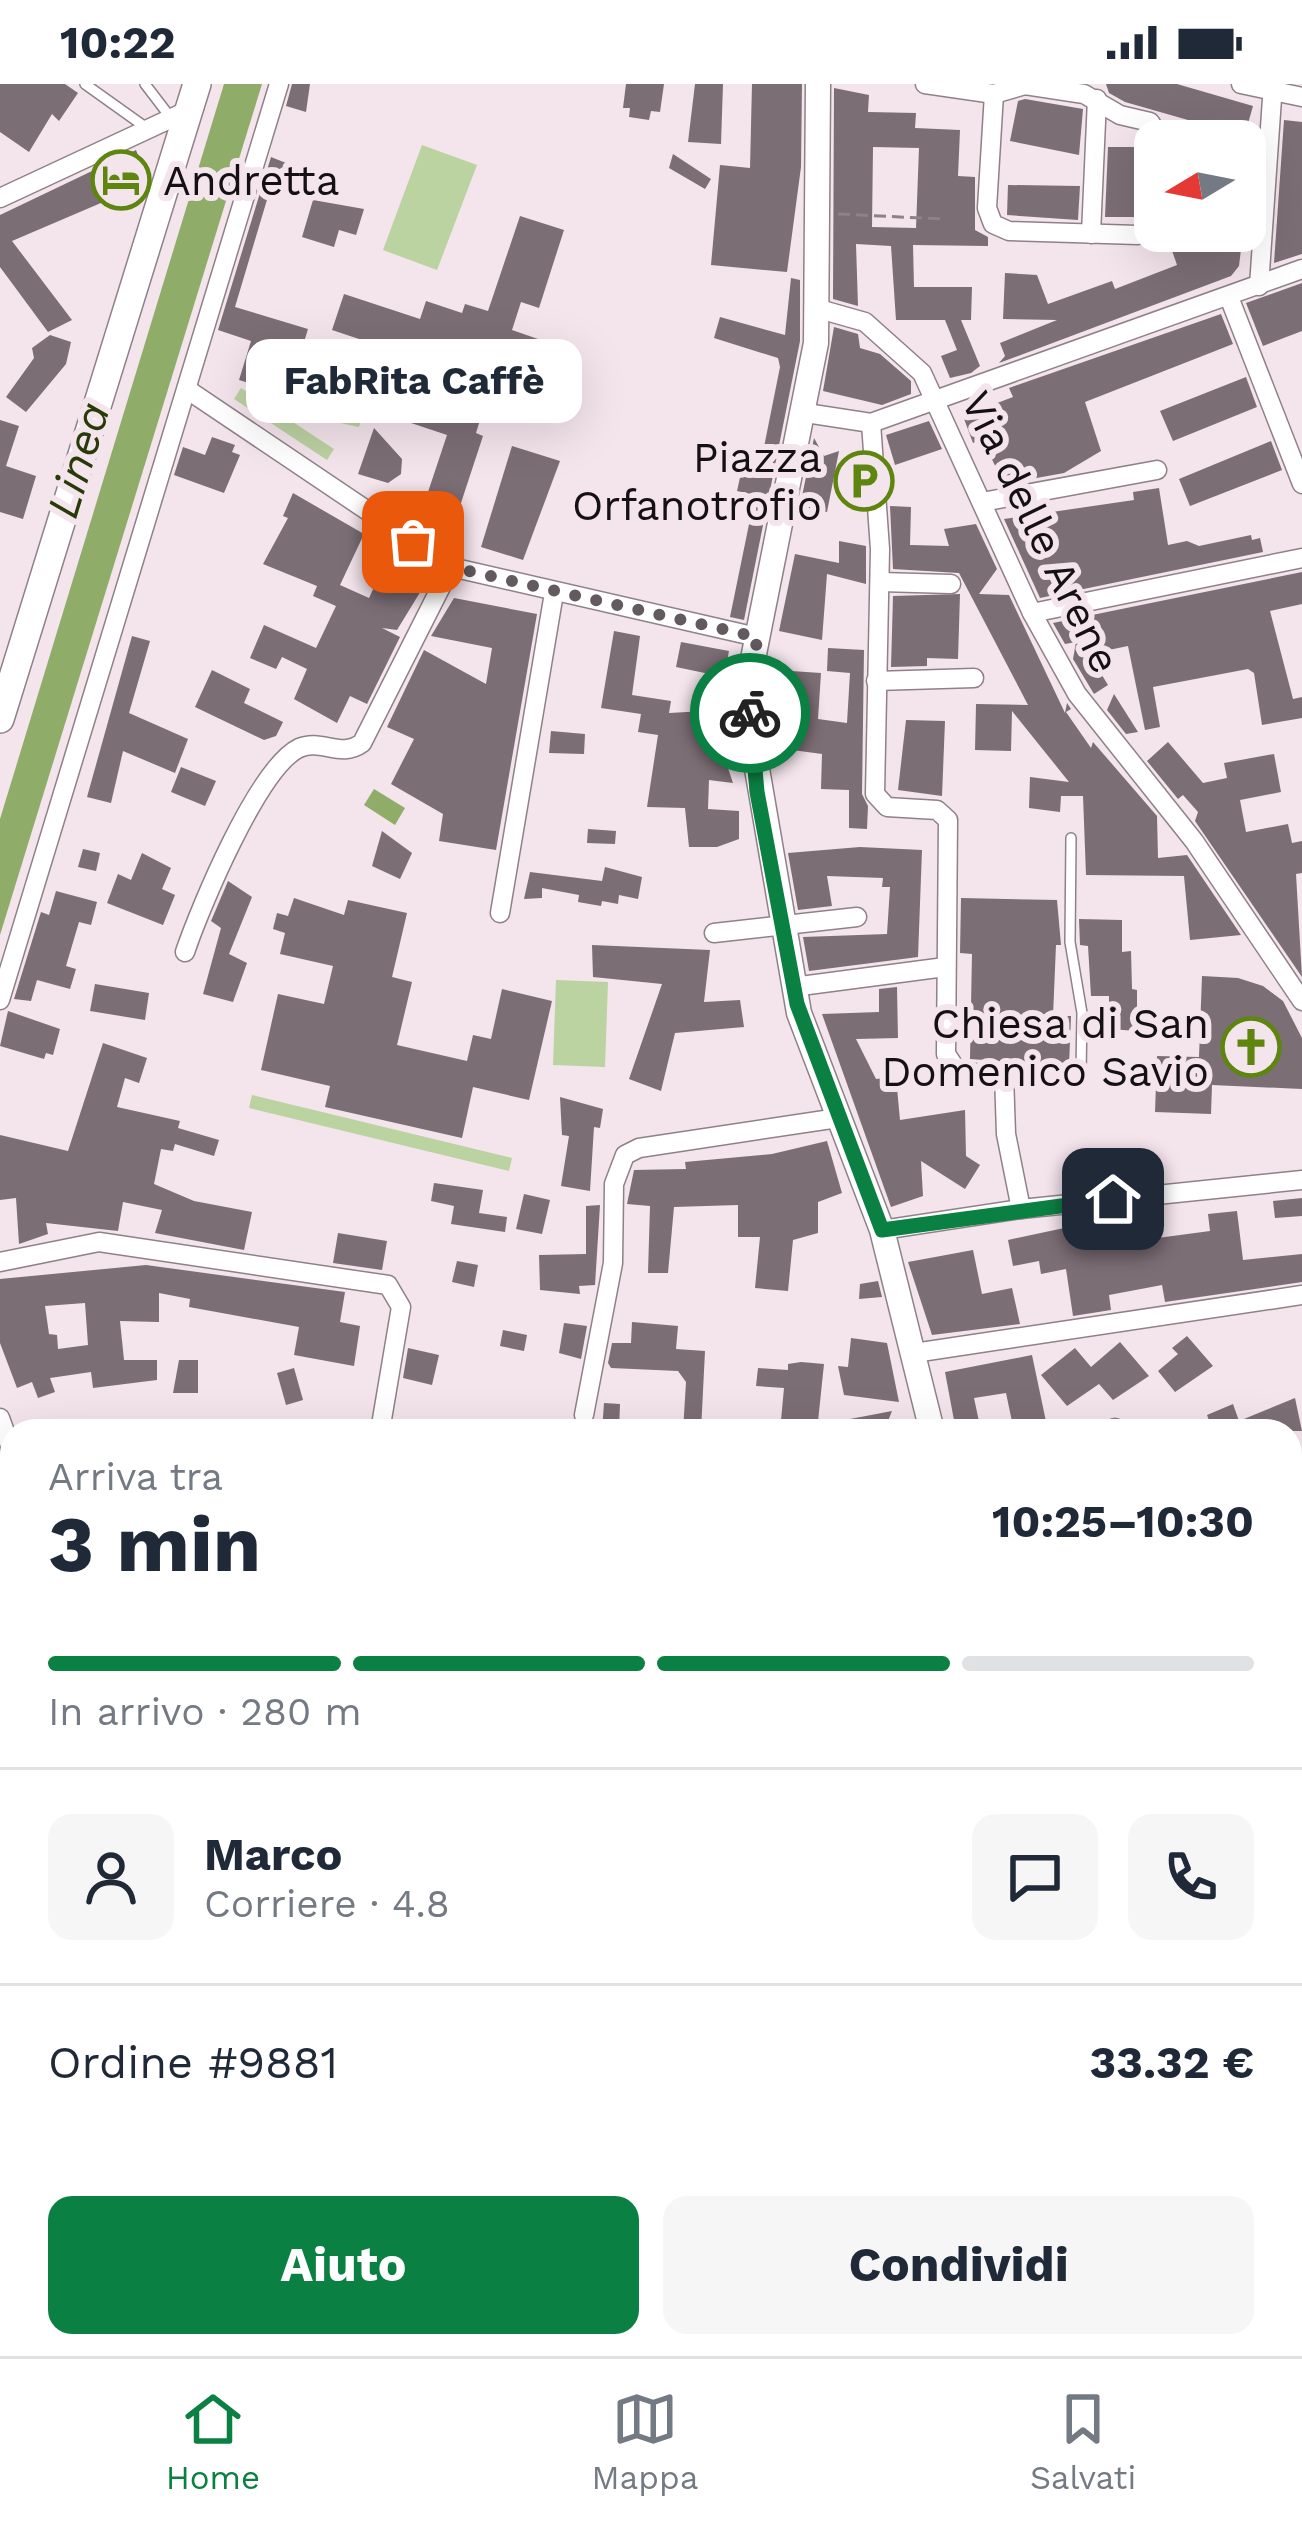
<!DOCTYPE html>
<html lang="it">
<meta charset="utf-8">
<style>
:root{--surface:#fff;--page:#f6f6f7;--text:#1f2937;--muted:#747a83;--line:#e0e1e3;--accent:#0b8043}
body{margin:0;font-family:"Work Sans",sans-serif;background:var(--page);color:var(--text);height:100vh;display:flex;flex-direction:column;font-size:45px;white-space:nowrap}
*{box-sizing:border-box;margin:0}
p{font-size:39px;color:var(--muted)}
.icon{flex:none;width:66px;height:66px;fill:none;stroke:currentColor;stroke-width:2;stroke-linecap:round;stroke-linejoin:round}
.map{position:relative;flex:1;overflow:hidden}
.drawer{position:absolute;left:0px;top:1335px;width:1302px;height:939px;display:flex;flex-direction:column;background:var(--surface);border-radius:36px 36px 0 0;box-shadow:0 12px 48px #0002}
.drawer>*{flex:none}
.needle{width:78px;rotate:260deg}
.controls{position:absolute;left:1134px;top:36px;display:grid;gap:24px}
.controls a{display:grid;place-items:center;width:132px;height:132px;border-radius:24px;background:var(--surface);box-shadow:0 12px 48px #0002;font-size:60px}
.pin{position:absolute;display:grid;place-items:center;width:102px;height:102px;color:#fff;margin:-51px;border-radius:24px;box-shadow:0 6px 18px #0006}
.courier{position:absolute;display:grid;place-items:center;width:120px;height:120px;margin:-60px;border:9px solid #0b8043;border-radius:50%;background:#fff;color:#222;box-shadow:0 3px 15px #0007}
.bubble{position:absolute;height:84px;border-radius:24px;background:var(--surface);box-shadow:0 12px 48px #0002;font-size:39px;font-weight:700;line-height:84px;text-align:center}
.overview em{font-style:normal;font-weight:700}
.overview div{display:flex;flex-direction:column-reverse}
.overview{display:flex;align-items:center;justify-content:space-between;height:204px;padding:0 48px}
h1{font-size:78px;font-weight:700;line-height:90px}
.bar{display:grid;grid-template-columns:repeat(4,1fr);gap:18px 12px;align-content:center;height:144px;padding:0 48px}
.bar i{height:15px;border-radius:9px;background:var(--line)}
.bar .on{background:var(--accent)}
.bar p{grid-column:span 4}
.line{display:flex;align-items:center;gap:30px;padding:0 48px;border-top:3px solid var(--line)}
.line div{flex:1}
.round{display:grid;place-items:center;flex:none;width:126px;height:126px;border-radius:24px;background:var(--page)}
.primary-button{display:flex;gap:24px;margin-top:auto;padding:24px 48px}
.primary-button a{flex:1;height:138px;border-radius:24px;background:var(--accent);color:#fff;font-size:48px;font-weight:700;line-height:138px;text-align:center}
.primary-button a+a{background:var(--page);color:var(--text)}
.status{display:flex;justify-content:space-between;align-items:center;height:84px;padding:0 60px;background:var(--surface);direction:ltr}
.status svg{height:33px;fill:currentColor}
.tab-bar{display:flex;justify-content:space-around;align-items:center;height:168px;border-top:3px solid var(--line);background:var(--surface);font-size:33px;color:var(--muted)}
.tab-bar a{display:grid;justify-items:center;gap:6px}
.tab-bar .on{color:var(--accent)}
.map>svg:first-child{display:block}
.green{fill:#bbd2a1}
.water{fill:#8fac69}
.building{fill:#7c6e75;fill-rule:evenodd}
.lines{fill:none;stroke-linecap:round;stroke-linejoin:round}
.service-casing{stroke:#8f8188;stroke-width:12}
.minor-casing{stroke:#8f8188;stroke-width:21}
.tertiary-casing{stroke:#8f8188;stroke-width:27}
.secondary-casing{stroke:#8f8188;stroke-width:30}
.path{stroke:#8d8288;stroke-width:3;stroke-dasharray:12 6;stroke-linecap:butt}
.service{stroke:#fff;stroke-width:9}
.minor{stroke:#fff;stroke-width:18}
.tertiary{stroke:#fff;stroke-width:24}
.secondary{stroke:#fff;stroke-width:27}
.done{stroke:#635a5f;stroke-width:12;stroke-dasharray:0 21.6}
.route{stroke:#0b8043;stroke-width:15}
.labels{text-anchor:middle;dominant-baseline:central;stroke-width:12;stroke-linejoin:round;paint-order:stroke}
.poi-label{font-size:42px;fill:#151013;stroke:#f4e4ec;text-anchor:end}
.street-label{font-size:42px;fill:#151013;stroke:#f4e4ec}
.water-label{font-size:45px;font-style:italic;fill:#283a07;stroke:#f4e4ec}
</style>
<div class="status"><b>10:22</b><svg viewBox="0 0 49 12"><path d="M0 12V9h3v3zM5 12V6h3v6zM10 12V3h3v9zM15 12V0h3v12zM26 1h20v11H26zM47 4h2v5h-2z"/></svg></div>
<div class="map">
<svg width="1302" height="2272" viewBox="0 0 1302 2272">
<rect width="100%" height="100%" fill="#f4e4ec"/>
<g class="green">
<path d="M422,61l55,20 -40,105 -54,-20z"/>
<path d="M344,272l35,11 -20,60 -71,-15 15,-47 34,11z"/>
<path d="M241,304l93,61 -7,11 -93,-61z"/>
<path d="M556,896l52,2 -3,85 -52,-2z"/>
<path d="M252,1011l260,63 -3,13 -260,-63z"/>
<path d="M1302,1863v140l-12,2v-141z"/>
</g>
<g class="water">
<path d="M224,0h38l-262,851v-116z"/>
<path d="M374,705l31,19 -10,17 -31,-20z"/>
<path d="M0,1392l12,33v120l-12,-33z"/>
</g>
<g class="building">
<path d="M0,0h65l13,9 -19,28 -7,-7 -23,38 -29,-20z"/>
<path d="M292,0h18l-4,28 -20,-6z"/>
<path d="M626,0h38l-4,28 -9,-1 -2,9 -20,-3 1,-9h-7z"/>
<path d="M695,0h28l-2,60 -33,-2z"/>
<path d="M752,0h50l-1,83 -14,105 -76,-7 9,-100 30,3z"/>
<path d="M1106,0h71l76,22 -10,35h-50l2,-19 -70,-20 -16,-9z"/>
<path d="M834,4l35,7 -1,17 48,1 -1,15 45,2 -2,46 17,1v53l13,7v9l-75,-1 1,42h58l-1,33h-10l19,46 -9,7 -21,5 -9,-22 16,-6 -12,-30h-49l-5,-74 -35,-2 2,62 -25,-7zM873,63l46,1 -3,80 -44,-1z"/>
<path d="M1025,15l58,10 -4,46 -69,-14 8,-40z"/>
<path d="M1284,36l18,2v132l-28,9z"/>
<path d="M1108,63h37l-5,70h-35z"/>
<path d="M136,66l10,26 -3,9 -131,56 60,79 -24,12 -48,-65v-52z"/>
<path d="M673,70l38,25 -6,10 -36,-21z"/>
<path d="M271,73l15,6 -11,32 -6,-2 -34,114 73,22 -20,66 -49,-15 12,-39 -33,-11z"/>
<path d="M1008,101l72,1 -2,34 -71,-5z"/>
<path d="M313,116l51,9 -8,26 -17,-5 -5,17 -32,-10z"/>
<path d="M520,132l44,14 -25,78 -18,-6 -9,28 26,9 -5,16 46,15 -8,24 -48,-16 -9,28 -27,-9 -11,36 7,3 -25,76 -33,-11 22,-66 -69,-23 20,-60 -66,-22 12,-36 76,25 6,-18 36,12 3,-9 23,7z"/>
<path d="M1193,150l10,10 39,-3 -3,25 -8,10 -232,87 6,-7 -5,-13 57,-23 -54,-1 2,-46 32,2 11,29 64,-23 3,8 62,-24 -8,-23z"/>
<path d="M791,194l9,2v61l-56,279 -14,-3 25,-122 -18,-4 4,-18 17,4 22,-110 -2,-9 -64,-20 6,-21 65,18z"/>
<path d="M1302,199v48l-39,15 -17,-43z"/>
<path d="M1221,230l12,30 -148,58 16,49 -37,22 -60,11 -22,-45 -9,4 -10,-27 50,-19 -4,-9z"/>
<path d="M834,243l24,7 2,14 20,6 31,27v13l-29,11 -59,-14z"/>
<path d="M50,251l21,7 -5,22 -40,48 -20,-15 28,-39 -2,-10z"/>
<path d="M1246,293l11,30 -84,34 -13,-30z"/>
<path d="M0,336l19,6 -13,40 30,10 -13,43 -23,-7z"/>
<path d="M929,337l13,28 -47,16 -9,-30z"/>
<path d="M374,344l28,31 -1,15 -13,9 -30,-9z"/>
<path d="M212,353l23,8 -3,7 8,3 -16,38 -50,-18 9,-28 22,8z"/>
<path d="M814,354l10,18 15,-5 -12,61 -27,-6z"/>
<path d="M1271,357l11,29 -92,36 -11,-27z"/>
<path d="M512,362l48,15 -37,99 -42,-13z"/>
<path d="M1159,404l9,57 19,-4 12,5 52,-11 1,5 8,-2 3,14 -223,46 -36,-79 130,-19 -1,-8z"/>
<path d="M293,409l71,41 -24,51 29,13 18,-38 22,10 3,-8 18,14 -33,54 -15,-2 18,9 -33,67 -17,-8 -13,27 -43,-24 13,-30 -25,-12 -6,12 -26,-11 14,-33 52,23 20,-42 -23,-10 4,-10 -54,-22 25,-46 -5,-2z"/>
<path d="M890,422l21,1 -1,38 39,1 -5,-17 32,-5 21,45 -18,25 30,1 56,118 2,-10 4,6 -5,3 25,36 2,-6 64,74 1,42 29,-3 54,80 -51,5 -6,-64 -98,-1 -3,-79h-22l-1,16 -31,-4 1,-31 39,5 -57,-71 -1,40 -36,-1 1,-46 52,1 -69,-132 -66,-4z"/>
<path d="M839,457l27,5v38l-39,-10 -5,66 -43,-9 16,-77 44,9z"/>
<path d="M1302,488v32l-32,7 23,88 9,-2v21l-40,7 -8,-52 -6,-4 -95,18 7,40 -15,3 -17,-84 -39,8 19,31 -14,9 -21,-35 3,-17 -11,2 -12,-21z"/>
<path d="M960,510l-2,65 -31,-1v8l-36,1 2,-71z"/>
<path d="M454,514l83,16 -41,236 -57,-9 4,-27 -52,-30 23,-45 -27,-12 37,-77 62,34 6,-36 -61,-12z"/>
<path d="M614,547l26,5 -8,59 39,6 -2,12 54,-3 1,46 9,27 -24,-3 -1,29 31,2v28l-22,8h-28l-4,-39 -38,-1 11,-72 -20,-3 3,-18 -40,-6z"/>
<path d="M132,552l18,5 -21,72 59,26 -13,34 -52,-22 -12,52 -24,-6z"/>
<path d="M681,558l48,9 -5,26 -48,-10z"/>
<path d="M828,564l36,2 -2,144 6,12 -1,23 -18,-1v-38l-28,-1 1,-35 -52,-7 -2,-34h5l3,-43 45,3 -3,46 29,4 3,-50 -23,-2z"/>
<path d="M212,586l38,19 -6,14 39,19 -7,14 -12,4 -69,-33z"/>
<path d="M1114,610l24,38 -12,2 -19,-24z"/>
<path d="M906,636l39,1 -3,75 -44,-6z"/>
<path d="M551,647l34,3 -1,20 -35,-1z"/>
<path d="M1168,658l35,41 24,-5 -3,-15 50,-9 7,38 -41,8 6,32 42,-8 4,19 10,-2v32l-6,1 6,103 -107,-156 3,-9 -15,-17 -5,4 -31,-38z"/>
<path d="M181,683l35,14 -11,25 -34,-14z"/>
<path d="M588,745l28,2 -1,13 -28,-1z"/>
<path d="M382,747l30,22 -12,26 -28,-13z"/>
<path d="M860,763l62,3 -4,107 -109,14 -6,-34 84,-3 3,-47h-8l1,-9 -56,-2 5,30 -34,4 -10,-57z"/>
<path d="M83,765l17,4 -4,18 -18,-4z"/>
<path d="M142,769l29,15 -9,21 13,6 -12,30 -56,-22 11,-29 13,6z"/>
<path d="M605,783l37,10 -4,22 -19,-4 -1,9 -16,-3 -1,5 -23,-4 1,-7 -37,-7v10l-18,1 6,-27 72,9z"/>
<path d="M228,797l24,16 -23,57 18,9 -14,39 -30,-8 18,-66 -10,-7z"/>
<path d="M56,807l41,11 -6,23 -12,-3 -13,44 10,3 -6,20 -33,-9 -6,21 -17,-2 27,-87 8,3z"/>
<path d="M294,814l50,17 4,-15 59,13 -15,64 20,5 -15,63 70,16 6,-26 18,4 11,-50 50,12 -23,99 -56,-13 -11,51 -137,-31 5,-21 -69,-16 17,-76 46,10 9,-38 -53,-12 5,-21 -12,-4 4,-16 11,3z"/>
<path d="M961,814l96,2 4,45h-5l-3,71h18l-2,50 -99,-7 2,-105 -12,-1z"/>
<path d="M1079,835l43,1v32l9,-1 1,38 5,1v41l-28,-2v-33h-18l-3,-50 -8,-1z"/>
<path d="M592,861l118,5 -6,52 36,-2 4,27 -69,6 -14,58 -32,-12 33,-95 -69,-7z"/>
<path d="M1202,892l36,2 25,8 20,15 19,37v51l-90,-4 -1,29 -56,-2 2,-56 42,1z"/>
<path d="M95,900l54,9 -4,27 -55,-9z"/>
<path d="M897,903l1,51 -42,1 20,40 20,-2 4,43 65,-10 1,46 14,9 -15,24 -44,-28 2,35 -32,11 -69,-193 57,-2v-23z"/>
<path d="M8,927l52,18 -7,26 -7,-2 -2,6 -44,-13z"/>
<path d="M103,959l44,15 -8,25 -14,-5 -8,29 63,14 -2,7 41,12 -5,16 -39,-12 -2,7 -12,-2 -7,35 40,17 58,11 -8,38 -89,-17 7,-23 -39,-8 -5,29 -72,-8 2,11 -29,10 -3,-46 -16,2v-65l68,16z"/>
<path d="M560,1013l43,12 -3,19 -6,-1 -4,64 -29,-5 8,-50 -7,-1z"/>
<path d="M827,1057l15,52 -24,9v31l-25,7 -5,51 -33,-3 5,-51h-22v-32l-64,2 -6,66h-20l2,-67 -23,-2 7,-34 52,-1 -1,-7 87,-8z"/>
<path d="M434,1099l49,7 -4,23 28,4 -2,15 -54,-8 3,-18 -23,-5z"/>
<path d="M524,1110l26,6 -8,34 -26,-5z"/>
<path d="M1302,1114v18l-27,2 -2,-17z"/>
<path d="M600,1121l-5,80 -16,1 1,8 -40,-4 -1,-35 47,-1v-48z"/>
<path d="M1237,1127l6,49 59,-6v28l-137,20 -3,-17 -53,10 2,15 -38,6 -7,-47 -25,5 -2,-13 -26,5 -5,-26 122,-26 4,22 15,-3 1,6 60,-8 -2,-17z"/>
<path d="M338,1149l49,8 -5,29 -49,-7z"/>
<path d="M973,1166l9,44 30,-6 8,36 -88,11 -24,-73z"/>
<path d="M457,1177l21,4 -4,22 -22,-5z"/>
<path d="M146,1181l199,27 -5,30 20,4 -6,40 -60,-11 5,-28 -110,-20 1,-8 -31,-6v29l-39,-1 4,39h33v20l-64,8 -2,-16 -41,6 5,14 -17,6 -6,-16 -15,6 -17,-45v-64zM85,1219l3,42 -30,4 -1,-14 -8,-1 -4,-28z"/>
<path d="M878,1197l4,16 -23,2 1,-15z"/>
<path d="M632,1238l46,4 -2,23 29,2 -4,80h-18l3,-49 -8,-11 -67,-3 -3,-5 4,-20h19z"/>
<path d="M564,1239l23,3 -6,33 -22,-6z"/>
<path d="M503,1246l24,5 -3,16 -24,-5z"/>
<path d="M1187,1252l26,30 -38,26 -17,-21 20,-17 -6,-6z"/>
<path d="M851,1254l36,5 12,59 -55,-7 -6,-29 10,1z"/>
<path d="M1120,1258l29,34 -36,24 -14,-16 -32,22 -26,-31 34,-27 16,19z"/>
<path d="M408,1264l31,7 -7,30 -29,-7z"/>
<path d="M1032,1271l16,76h-34l-8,-38 -32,5 7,33h-25l-11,-59z"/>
<path d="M179,1276h19v33h-25z"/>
<path d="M801,1278l23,2 -7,67h-37l4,-43 -28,-2 2,-18 30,2v-6z"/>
<path d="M294,1284l9,32 -17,5 -9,-32z"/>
<path d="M1295,1314l7,33h-89l-6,-16 26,-11 6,17z"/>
<path d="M604,1319l16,1 -1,27h-17z"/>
<path d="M892,1327l-8,20h-59l-1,-7z"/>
</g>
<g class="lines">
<g class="service-casing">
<g id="service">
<path d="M85,0l63,45"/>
<path d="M145,0l26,34"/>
<path d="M1071,754l-1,104 12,71 -1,59"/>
<path d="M0,1859l12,-1"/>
</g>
</g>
<g class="minor-casing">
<g id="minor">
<path d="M925,0l69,10 31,-9 59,9 36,21 30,7 12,19"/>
<path d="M1241,0l61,13"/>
<path d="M994,10l-7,114 6,16 16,7 129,4 17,-12"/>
<path d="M0,114l189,-88"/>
<path d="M1091,150l6,-135"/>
<path d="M1259,202l14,-202"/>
<path d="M1229,213l73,187"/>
<path d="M819,225l46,13 57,51 110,240 45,81 117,147 108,160"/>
<path d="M188,306l263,177 306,70"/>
<path d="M806,329l65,10 431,-154"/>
<path d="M871,339l9,126 -5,245 12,13 50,3 11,10 -2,234 12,18 46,3 2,59 15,75"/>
<path d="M982,418l175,-32"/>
<path d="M880,498l71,2"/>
<path d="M1032,529l270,-55"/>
<path d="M876,597l98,-3"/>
<path d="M500,829l54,-320"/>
<path d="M714,849l143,-16"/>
<path d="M185,868c15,-44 73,-184 114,-204 23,-10 41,11 63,-5l89,-176"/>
<path d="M793,903l152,-20"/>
<path d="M0,916l279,-916"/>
<path d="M882,1146l139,-21 281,-29"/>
<path d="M0,1178l99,-20 289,43 13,22 -21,124"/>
<path d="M914,1269l388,-58"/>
<path d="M584,1331l29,-152 1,-79 11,-29 14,-7 199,-30"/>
<path d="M0,1334l12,33"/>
<path d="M1115,1344v3"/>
<path d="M1295,1523l7,25"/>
<path d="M0,1538l12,33"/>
<path d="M1290,1849l12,-2"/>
<path d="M1290,2020l12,-2"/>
<path d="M0,2236l12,1"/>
<path d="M258,2262l3,10"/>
<path d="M449,2262l4,10"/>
<path d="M691,2262l54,10"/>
<path d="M994,2262l1,10"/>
<path d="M59,2272l1,-10"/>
</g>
</g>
<g class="tertiary-casing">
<g id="tertiary">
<path d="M818,0l-2,259 -63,316 -2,75 48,279 83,217 50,201"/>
<path d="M1290,2216l12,16"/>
</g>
</g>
<g class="secondary-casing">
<path id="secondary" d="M0,635l197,-635"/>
</g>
<g class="path">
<path d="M838,130l105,5"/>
<path d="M340,2262l3,10"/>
</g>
<use href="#service" class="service"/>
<use href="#minor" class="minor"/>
<use href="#tertiary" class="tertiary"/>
<use href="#secondary" class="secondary"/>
</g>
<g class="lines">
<path class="done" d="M413,458l38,25 306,70 -7,76"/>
<path class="route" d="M750,629l7,79 40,212 85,226 231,-31"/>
</g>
<defs>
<g id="hotel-ring" transform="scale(3)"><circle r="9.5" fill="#f4e4ec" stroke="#5e860e" stroke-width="1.5"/><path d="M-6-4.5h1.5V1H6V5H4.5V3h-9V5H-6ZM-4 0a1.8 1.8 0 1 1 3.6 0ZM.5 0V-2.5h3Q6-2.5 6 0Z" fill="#5e860e"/></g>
<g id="parking-ring" transform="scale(3)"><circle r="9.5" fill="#f4e4ec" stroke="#5e860e" stroke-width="1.5"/><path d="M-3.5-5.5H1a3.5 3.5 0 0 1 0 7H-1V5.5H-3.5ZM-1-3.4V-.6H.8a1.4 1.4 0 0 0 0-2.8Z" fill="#5e860e"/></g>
<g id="church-ring" transform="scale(3)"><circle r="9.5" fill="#f4e4ec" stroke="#5e860e" stroke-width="1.5"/><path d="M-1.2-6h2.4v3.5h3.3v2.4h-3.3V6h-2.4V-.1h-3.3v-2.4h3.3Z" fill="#5e860e"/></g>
</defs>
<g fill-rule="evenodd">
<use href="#hotel-ring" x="121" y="96"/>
<use href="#parking-ring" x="864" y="397"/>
<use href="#church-ring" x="1251" y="963"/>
</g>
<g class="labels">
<g class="poi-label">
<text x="163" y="96" text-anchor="start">Andretta</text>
<text x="822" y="373">Piazza<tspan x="822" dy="48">Orfanotrofio</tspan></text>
<text x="1209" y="939">Chiesa di San<tspan x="1209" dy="48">Domenico Savio</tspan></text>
</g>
<g class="street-label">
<text transform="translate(1041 448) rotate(64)">Via delle Arene</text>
</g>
<g class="water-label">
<text transform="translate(78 376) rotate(-73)">Linea</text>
</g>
</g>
</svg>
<div class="controls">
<a><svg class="needle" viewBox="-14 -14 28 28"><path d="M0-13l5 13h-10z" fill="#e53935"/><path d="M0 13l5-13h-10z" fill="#747a83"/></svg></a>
</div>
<div class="pin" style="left:413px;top:458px;background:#ea580c"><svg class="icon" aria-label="bag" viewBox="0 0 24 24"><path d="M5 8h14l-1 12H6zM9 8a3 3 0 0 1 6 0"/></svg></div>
<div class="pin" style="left:1113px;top:1115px;background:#1f2937"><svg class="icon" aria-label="home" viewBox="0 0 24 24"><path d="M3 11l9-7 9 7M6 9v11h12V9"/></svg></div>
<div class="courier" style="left:750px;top:629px"><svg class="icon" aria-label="bike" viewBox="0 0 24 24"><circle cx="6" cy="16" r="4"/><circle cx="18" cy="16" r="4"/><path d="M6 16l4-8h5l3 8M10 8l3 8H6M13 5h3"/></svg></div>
<div class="bubble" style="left:246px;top:255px;width:336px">FabRita Caffè</div>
<section class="drawer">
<div class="overview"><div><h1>3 min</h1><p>Arriva tra</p></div><em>10:25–10:30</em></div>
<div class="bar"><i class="on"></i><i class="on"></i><i class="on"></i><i></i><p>In arrivo · 280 m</p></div>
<div class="line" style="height:216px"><a class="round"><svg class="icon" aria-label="person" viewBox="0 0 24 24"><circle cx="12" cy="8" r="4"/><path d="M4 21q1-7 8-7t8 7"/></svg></a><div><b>Marco</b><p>Corriere · 4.8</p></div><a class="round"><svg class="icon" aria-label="chat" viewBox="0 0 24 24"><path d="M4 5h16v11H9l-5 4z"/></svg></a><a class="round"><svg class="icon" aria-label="phone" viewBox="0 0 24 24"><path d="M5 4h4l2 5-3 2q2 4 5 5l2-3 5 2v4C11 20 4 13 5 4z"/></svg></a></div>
<div class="line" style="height:156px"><div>Ordine #9881</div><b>33.32 €</b></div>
<div class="primary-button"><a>Aiuto</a><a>Condividi</a></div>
</section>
</div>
<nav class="tab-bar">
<a class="on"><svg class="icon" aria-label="home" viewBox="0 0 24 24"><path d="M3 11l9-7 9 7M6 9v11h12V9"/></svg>Home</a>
<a><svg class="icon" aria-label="map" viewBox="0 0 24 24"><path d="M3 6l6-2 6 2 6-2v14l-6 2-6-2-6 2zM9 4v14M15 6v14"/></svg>Mappa</a>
<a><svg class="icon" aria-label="saved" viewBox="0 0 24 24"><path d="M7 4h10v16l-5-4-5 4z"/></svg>Salvati</a>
</nav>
